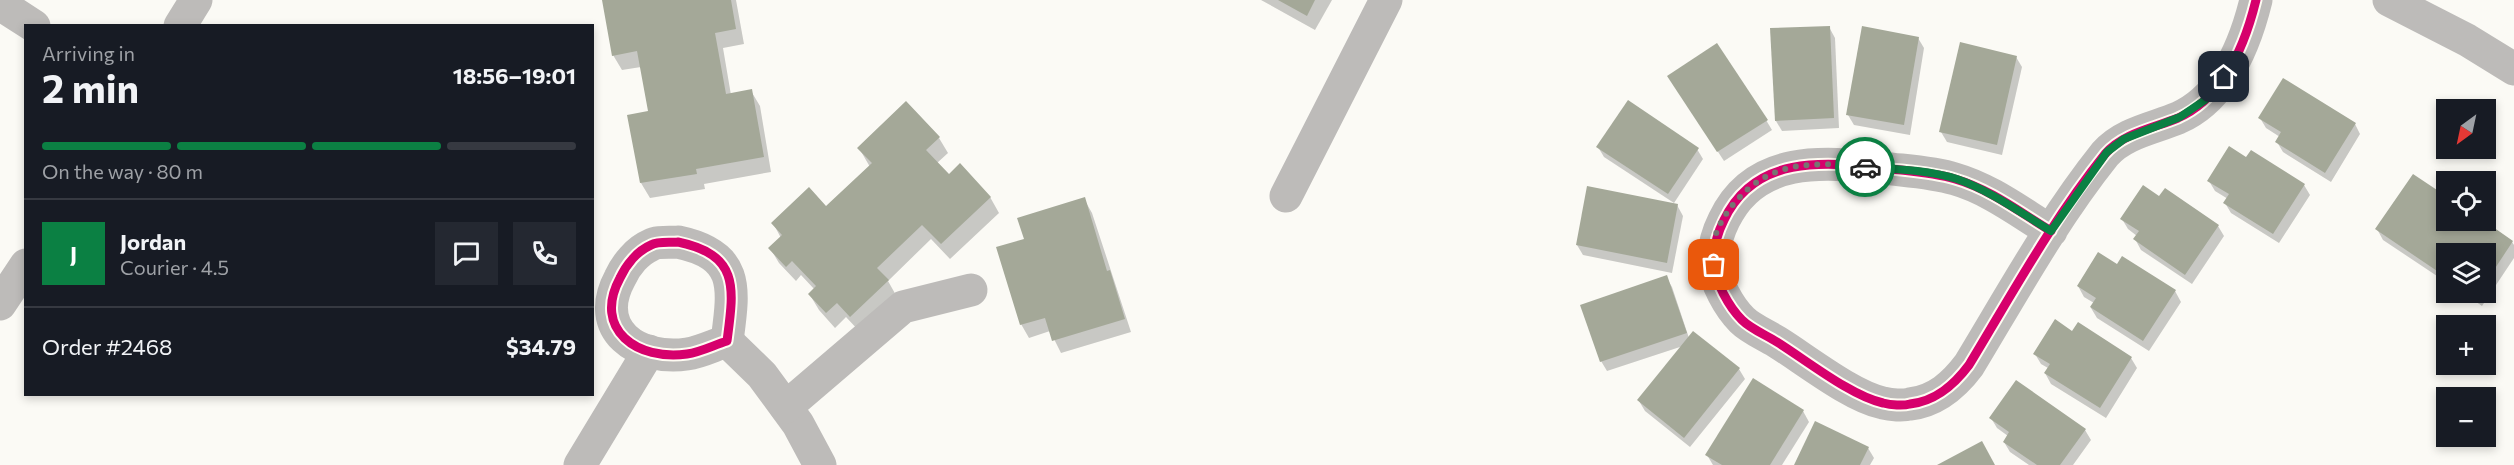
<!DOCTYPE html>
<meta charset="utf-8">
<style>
:root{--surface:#171b24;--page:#242831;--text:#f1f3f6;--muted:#9ea1a6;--line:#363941;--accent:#0b8043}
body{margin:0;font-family:Commissioner,sans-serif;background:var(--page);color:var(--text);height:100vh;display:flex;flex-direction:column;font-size:22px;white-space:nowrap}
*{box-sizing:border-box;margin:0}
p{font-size:20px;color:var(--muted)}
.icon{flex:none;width:33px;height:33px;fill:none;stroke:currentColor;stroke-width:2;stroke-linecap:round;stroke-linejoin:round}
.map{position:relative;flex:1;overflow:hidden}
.panel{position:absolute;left:24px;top:24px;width:570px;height:372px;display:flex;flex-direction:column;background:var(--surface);border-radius:0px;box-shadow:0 3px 9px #0003}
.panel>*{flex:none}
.needle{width:39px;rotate:213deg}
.tools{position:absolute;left:2436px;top:99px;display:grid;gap:12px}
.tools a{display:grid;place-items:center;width:60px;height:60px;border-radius:0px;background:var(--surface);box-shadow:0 3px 9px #0003;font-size:30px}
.pin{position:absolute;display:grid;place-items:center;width:51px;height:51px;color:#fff;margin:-26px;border-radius:12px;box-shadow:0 3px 9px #0006}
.courier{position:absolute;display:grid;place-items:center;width:60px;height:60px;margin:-30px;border:4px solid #0b8043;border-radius:50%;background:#fff;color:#222;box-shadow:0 2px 8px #0007}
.summary em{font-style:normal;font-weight:700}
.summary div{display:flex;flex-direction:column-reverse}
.summary{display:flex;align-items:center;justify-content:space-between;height:102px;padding:0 18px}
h1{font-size:39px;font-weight:700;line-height:45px}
.bar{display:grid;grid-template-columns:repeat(4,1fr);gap:9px 6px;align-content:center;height:72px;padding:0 18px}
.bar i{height:8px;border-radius:4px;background:var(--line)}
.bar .current{background:var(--accent)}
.bar p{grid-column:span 4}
.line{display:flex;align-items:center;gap:15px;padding:0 18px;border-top:2px solid var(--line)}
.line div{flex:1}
.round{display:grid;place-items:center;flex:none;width:63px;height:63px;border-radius:0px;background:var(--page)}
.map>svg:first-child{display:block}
.shadow{fill:#0003}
.building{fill:#a4a898}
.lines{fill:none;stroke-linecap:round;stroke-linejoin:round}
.minor{stroke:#bdbbb9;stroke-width:33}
.cycleway-casing{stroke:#fefbf2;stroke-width:13}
.cycleway{stroke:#d6006c;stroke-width:9}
.done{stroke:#777572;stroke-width:6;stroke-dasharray:0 10.8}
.route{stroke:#0b8043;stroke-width:8}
</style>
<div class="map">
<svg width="2514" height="465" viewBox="0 0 2514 465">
<rect width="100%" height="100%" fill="#fbfaf5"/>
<g class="shadow">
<path d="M603,0h133l8,44 -21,4 8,47 20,-4 9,15 11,66 -67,12 1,5 -55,9 -9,-15 -12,-66 20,-4 -8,-46 -19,3 -9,-15z"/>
<path d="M1261,0h71l-17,30z"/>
<path d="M1829,27l6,11 4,90 -57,3 -6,-10z"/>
<path d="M1918,38l6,10 -14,87 -56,-10 -6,-10z"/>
<path d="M2016,57l6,10 -20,88 -55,-13 -6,-10z"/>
<path d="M1675,86l91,34 6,10 -48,31z"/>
<path d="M2260,118l95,6 5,10 -29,48 -48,-30 -6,-10 3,-5 -14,-9z"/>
<path d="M939,138l9,15 -11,10 12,13 41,21 9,16 -49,46 -19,-20 -43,42 9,16 -37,35 -14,-15 -11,11 -16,-18 -9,-15 5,-5 -14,-15 -5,6 -17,-18 -9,-15 11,-10 -8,-15 53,-15 44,-41 -11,-19z"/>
<path d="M1598,147l99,2 6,10 -29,44 -70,-46z"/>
<path d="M2246,160l58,25 6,10 -31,48 -48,-30 -6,-10 3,-4 -13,-8 -6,-10z"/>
<path d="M2413,176l33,22v22l66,22 2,3v13l-32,48 -20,-14h24v-38h-40v28l-63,-42 -6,-11z"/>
<path d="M2159,198l59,28 6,10 -32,48 -51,-34 -6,-11 2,-3 -9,-7 -6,-10z"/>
<path d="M1084,199l8,14 39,119 -70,21 -11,-22 -21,7 -8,-14 4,-84z"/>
<path d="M1677,205l6,11 -11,57 -89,-18 -6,-10z"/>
<path d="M2118,266l57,25 6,11 -32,49 -52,-33 -6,-10 3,-5 -10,-6 -6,-11z"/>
<path d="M1666,277l6,10 17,51 50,31 6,10 -55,68 -45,-36 -6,-10 44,-55 -76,25 -6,-10z"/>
<path d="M2073,333l58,25 6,10 -31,50 -55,-34 -6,-11 3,-5 -7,-4 -6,-10z"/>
<path d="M1803,411l6,11 -27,43h-69l-6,-10z"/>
<path d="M1991,418l94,12 6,10 -18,25h-44l-19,-13 -6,-10 4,-6 -11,-8z"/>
<path d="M1868,448l6,10 -4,7h-74z"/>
</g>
<g class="building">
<path d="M602,0h129l5,29 -21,4 11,61 26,-5 12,68 -68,12 1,5 -57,9 -13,-68 21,-4 -11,-60 -25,5z"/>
<path d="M1278,0h37l-8,16z"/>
<path d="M1830,26l4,92 -59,3 -5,-93z"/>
<path d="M1862,26l57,11 -15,88 -58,-10z"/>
<path d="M1960,42l57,14 -20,89 -58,-13z"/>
<path d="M1717,43l51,77 -51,32 -50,-76z"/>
<path d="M2283,78l73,45 -31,50 -50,-31 6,-10 -23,-14z"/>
<path d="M1628,100l71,48 -31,46 -72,-47z"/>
<path d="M906,101l34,36 -14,13 23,24 11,-11 31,34 -50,47 -19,-19 -45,43 12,12 -39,37 -13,-14 -11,10 -18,-19 8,-8 -24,-25 -6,6 -18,-19 14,-13 -11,-12 38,-36 17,19 46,-43 -15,-15z"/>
<path d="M2229,146l17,11 5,-7 54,34 -32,50 -50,-31 6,-9 -22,-13z"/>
<path d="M2413,174l33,22v24h37l30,21 -27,41v-28h-40v23l-71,-48z"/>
<path d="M2143,185l16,11 6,-8 54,37 -34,50 -52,-36 6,-8 -19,-12z"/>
<path d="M1587,186l91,18 -11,59 -91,-18z"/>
<path d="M1085,197l22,74 3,-1 15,49 -73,22 -7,-23 -25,7 -24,-78 28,-8 -7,-21z"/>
<path d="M2098,252l19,12 5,-8 54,34 -33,51 -53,-34 6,-9 -19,-12z"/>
<path d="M1667,275l20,58 -87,29 -20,-57z"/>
<path d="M2055,319l17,12 6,-9 54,35 -32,51 -56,-35 6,-9 -17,-10z"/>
<path d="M1693,331l47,37 -56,70 -47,-38z"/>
<path d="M1753,378l51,32 -34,55h-48l-17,-10z"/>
<path d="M2016,380l70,49 -26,36h-23l-34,-23 6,-10 -20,-14z"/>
<path d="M1815,421l54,26 -9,18h-66z"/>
<path d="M1982,441l13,24h-58z"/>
</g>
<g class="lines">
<g class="minor">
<path d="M2389,0l78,40 47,29"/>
<path d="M0,4l34,22"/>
<path d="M180,26l16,-26"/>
<path d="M1286,196l100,-196"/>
<path d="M2051,231c-30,-18 -61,-42 -96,-52 -23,-7 -48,-8 -72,-11 -60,-6 -128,-13 -159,52 -7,14 -11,28 -10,44 1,18 15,43 28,56 9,9 24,15 35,22 29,18 74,54 106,61 8,2 20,3 27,1 26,-3 44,-19 59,-39 43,-71 84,-146 136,-211 18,-21 49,-26 73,-36 45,-20 67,-73 78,-118"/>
<path d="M678,242c62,13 56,46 49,99 -13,4 -26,11 -40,13 -49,7 -95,-24 -67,-76 6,-13 17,-27 31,-33 7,-4 19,-2 27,-3z"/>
<path d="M0,304l26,-39"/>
<path d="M727,341l35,34 36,49 22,41"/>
<path d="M786,407l117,-100 68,-17"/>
<path d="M580,465l69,-114"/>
</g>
<g class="cycleway-casing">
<g id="cycleway">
<path d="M2051,231c-30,-18 -61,-42 -96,-52 -23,-7 -48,-8 -72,-11 -60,-6 -128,-13 -159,52 -7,14 -11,28 -10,44 1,18 15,43 28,56 9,9 24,15 35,22 29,18 74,54 106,61 8,2 20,3 27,1 26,-3 44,-19 59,-39 43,-71 84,-146 136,-211 18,-21 49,-26 73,-36 45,-20 67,-73 78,-118"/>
<path d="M678,242c62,13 56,46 49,99 -13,4 -26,11 -40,13 -49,7 -95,-24 -67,-76 6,-13 17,-27 31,-33 7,-4 19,-2 27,-3z"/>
</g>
</g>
<use href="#cycleway" class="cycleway"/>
</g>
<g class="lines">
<path class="done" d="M1714,265c0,-8 -1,-19 1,-28 4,-14 14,-29 24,-39 34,-38 79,-36 126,-31"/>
<path class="route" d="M1865,167c30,2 63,3 92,12 34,12 64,34 94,52l56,-79 17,-13 56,-22 25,-17 19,-23"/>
</g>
</svg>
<div class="tools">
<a><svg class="needle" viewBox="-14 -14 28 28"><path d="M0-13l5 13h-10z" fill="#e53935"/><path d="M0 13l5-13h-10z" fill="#9ea1a6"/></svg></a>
<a><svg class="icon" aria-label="locate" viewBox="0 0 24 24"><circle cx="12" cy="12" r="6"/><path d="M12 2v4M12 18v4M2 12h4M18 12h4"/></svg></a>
<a><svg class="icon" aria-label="layers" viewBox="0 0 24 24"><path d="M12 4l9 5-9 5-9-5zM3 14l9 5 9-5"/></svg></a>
<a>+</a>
<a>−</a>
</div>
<div class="pin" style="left:1714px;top:265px;background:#ea580c"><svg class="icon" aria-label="bag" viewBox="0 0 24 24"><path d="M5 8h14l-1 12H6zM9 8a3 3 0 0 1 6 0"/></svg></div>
<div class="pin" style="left:2224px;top:77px;background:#1f2937"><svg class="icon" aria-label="home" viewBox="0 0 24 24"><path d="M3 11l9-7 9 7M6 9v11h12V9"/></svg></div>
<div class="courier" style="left:1865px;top:167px"><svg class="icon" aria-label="car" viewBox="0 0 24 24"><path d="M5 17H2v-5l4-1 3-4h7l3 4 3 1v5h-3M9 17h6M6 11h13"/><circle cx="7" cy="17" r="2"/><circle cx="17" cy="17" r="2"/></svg></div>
<section class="panel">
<div class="summary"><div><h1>2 min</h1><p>Arriving in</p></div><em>18:56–19:01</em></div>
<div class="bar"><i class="current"></i><i class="current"></i><i class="current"></i><i></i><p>On the way · 80 m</p></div>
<div class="line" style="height:108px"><b class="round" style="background:var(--accent);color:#fff">J</b><div><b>Jordan</b><p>Courier · 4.5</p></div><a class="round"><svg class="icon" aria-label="chat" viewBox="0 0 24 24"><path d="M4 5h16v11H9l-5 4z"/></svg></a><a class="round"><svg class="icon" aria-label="phone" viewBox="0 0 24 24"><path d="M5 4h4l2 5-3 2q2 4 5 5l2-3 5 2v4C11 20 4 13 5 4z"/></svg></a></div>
<div class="line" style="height:78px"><div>Order #2468</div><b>$34.79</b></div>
</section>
</div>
